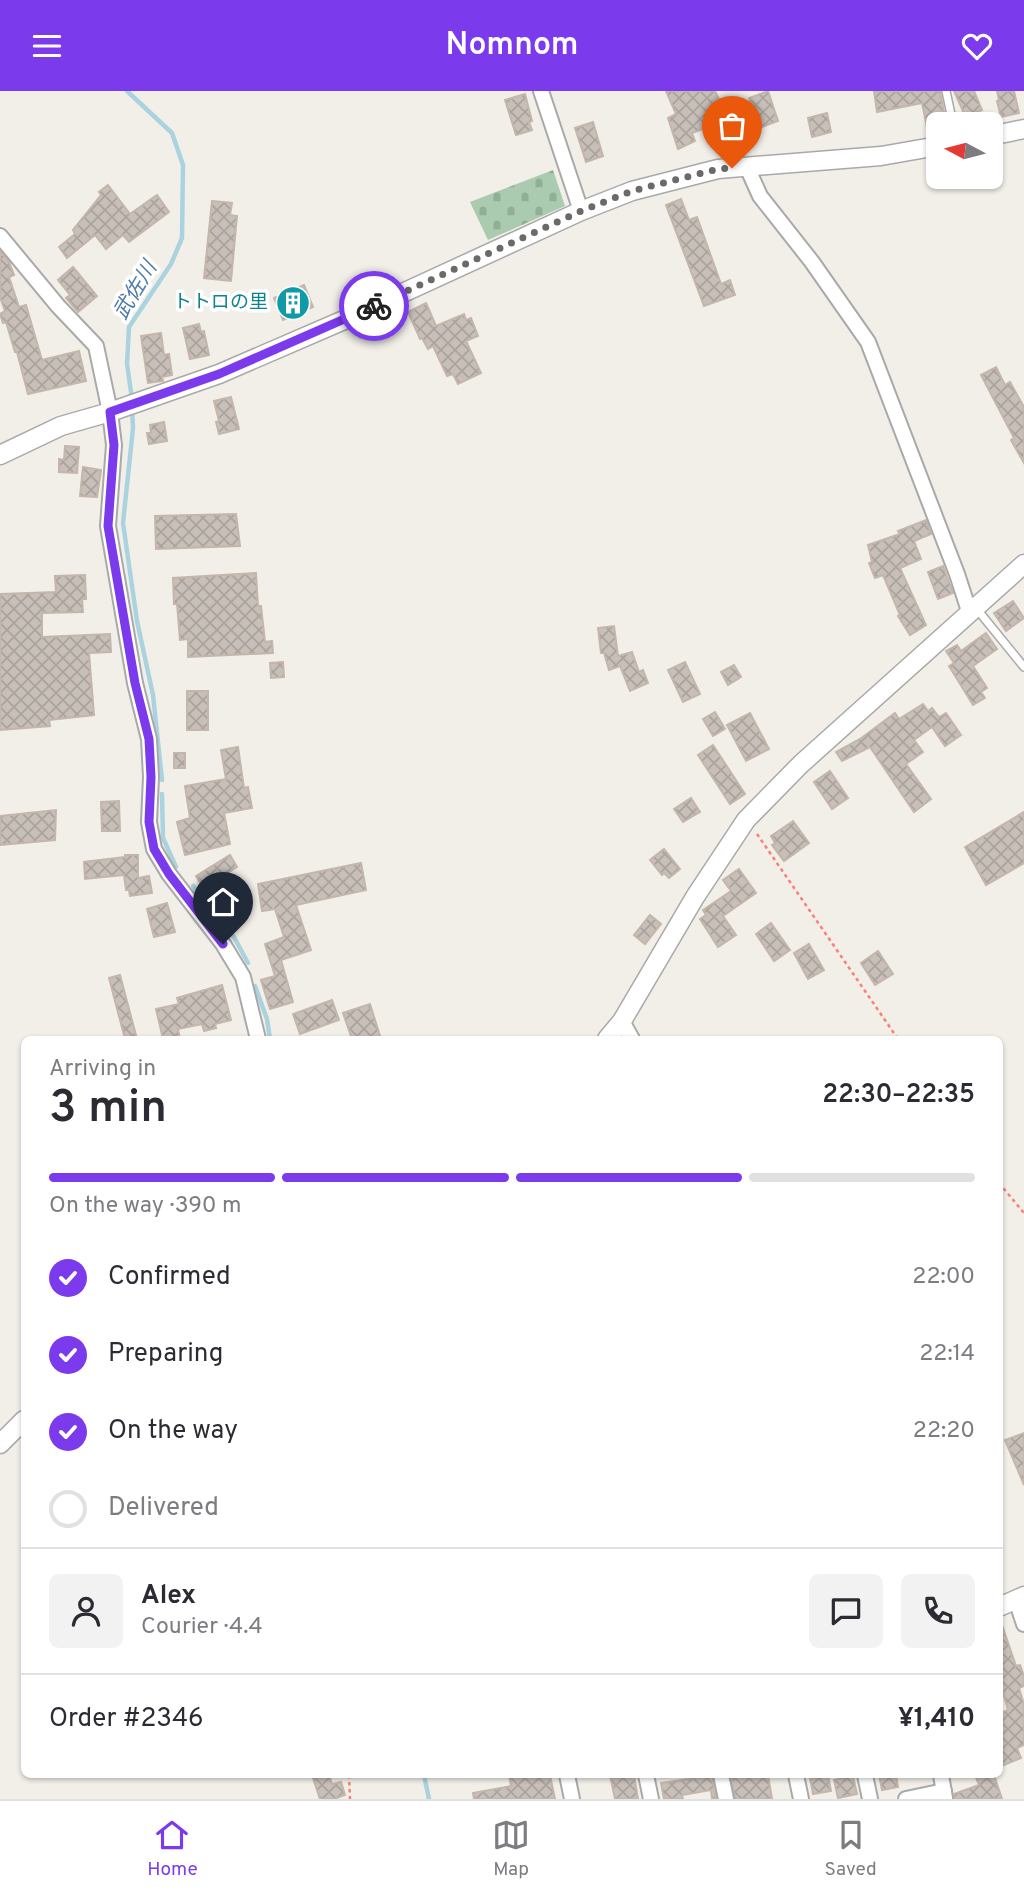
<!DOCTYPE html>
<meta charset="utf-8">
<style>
:root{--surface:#fff;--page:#f2f2f3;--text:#2b2b33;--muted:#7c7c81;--line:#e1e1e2;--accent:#7c3aed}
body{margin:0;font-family:Overpass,"Noto Sans JP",sans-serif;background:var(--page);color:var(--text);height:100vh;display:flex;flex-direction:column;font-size:26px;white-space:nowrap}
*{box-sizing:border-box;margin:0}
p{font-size:23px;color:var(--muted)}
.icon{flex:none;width:38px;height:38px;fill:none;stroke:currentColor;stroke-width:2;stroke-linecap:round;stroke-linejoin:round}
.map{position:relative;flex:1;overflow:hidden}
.sheet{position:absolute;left:21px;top:945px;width:982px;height:742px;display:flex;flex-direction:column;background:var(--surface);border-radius:10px;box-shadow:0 2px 5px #0004}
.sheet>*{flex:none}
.needle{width:46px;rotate:277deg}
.controls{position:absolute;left:926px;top:21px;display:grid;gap:14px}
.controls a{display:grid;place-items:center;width:77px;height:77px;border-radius:10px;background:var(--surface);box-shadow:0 2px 5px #0004;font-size:35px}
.pin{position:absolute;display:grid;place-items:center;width:60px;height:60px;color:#fff;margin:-72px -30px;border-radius:50% 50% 50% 0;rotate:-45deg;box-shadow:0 0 7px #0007}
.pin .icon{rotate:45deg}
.courier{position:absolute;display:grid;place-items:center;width:70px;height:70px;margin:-35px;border:5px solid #7c3aed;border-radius:50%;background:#fff;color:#222;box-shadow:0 2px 9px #0007}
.headline em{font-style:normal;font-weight:600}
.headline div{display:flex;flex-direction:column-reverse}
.headline{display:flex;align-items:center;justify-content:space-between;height:119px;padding:0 28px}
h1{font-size:46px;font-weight:600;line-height:52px}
.bar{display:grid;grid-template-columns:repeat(4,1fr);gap:10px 7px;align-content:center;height:84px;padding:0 28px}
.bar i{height:9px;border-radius:5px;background:var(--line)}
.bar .current{background:var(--accent)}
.bar p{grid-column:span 4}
.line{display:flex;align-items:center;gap:18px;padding:0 28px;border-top:2px solid var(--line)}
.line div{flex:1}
.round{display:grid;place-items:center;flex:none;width:74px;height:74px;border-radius:10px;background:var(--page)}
ol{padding:0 28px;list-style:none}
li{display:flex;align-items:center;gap:21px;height:77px}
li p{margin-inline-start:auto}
li .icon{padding:7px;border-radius:50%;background:var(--accent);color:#fff;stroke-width:4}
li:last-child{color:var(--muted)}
li i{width:38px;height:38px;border:4px solid var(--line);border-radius:50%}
header{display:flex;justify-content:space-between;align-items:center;height:91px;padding:0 28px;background:var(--accent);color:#fff;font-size:32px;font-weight:600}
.tabs{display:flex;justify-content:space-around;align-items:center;height:98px;border-top:2px solid var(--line);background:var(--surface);font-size:19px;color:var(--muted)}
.tabs a{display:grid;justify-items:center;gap:4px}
.tabs .current{color:var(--accent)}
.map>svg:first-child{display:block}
.cemetery{fill:url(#cemetery-stones)}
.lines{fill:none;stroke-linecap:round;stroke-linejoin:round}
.stream{stroke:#aad3df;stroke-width:4.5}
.building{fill:url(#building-cross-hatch);stroke:#c4b6ab;stroke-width:2}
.service-casing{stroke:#a9a9a9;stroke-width:10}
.minor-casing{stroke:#a9a9a9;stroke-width:18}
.tertiary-casing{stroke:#a9a9a9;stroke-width:21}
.path{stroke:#fa8072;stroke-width:2.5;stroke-dasharray:3.5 3.5;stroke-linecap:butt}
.service{stroke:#fff;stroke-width:7}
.minor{stroke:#fff;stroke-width:14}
.tertiary{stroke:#fff;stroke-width:18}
.done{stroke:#6b6a68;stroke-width:7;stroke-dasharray:0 12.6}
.route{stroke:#7c3aed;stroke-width:9}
.labels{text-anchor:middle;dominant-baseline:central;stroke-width:7;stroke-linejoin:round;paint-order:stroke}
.culture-label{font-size:19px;fill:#0d838f;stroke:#fff;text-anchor:end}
.water-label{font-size:21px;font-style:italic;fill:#4a7aab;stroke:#fff}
</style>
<header><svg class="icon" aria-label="menu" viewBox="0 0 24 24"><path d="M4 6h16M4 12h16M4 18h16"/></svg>Nomnom<svg class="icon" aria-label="heart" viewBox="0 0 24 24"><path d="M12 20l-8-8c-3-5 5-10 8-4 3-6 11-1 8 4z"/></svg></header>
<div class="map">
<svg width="1024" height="1708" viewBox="0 0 1024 1708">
<defs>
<pattern id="cemetery-stones" width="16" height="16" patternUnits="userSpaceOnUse" patternTransform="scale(1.75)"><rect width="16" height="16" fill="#aacbaf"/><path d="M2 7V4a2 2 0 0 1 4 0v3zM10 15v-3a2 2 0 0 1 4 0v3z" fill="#92ae96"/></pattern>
<pattern id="building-cross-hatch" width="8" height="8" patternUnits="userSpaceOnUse" patternTransform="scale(1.75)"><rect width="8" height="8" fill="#c7bfb8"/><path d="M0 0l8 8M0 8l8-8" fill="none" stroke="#aba49e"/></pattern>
</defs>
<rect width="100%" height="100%" fill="#f2efe9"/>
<path class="cemetery" d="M553,79l12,36 -77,34 -18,-38z"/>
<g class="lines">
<g class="stream">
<path d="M127,0l45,42 11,32 -1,73 -11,26 -42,63 -2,37 5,35"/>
<path d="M132,317l1,20 -10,95 14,98 16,74 9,85"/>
<path d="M162,703l1,44 13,29"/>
<path d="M193,795l41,51 14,26"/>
<path d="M255,895l12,33 3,20"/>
<path d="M424,1684l5,24"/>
</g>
</g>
<g class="building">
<path d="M666,0h49l22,45 -15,8 -9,-19 -21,8 3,8 -17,8 -10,-31 8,-4z"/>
<path d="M768,0l10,30 -19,7 -10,-30z"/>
<path d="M874,0h66l6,32 -19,4 -5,-24 -45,9z"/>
<path d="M954,0h20l8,19 -16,8z"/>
<path d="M997,0h17l5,22 -18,4 -4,-16 2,-1z"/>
<path d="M525,3l7,27 -3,1 3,8 -16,5 -11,-35z"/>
<path d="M827,22l4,19 -19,5 -4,-19z"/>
<path d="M593,31l10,34 -17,6 -11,-34z"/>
<path d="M108,94l22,29 27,-19 12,17 -40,30 -6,-7 -17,14 -11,-14 -28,23 -8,-11 16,-13 -2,-4 28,-35 -2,-3z"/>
<path d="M681,108l8,21 8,-3 24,67 9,-4 5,15 -31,11 -38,-101z"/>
<path d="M212,110l20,2 -2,12 7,1 -6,65 -27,-3z"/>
<path d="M0,160l9,11 5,13 -5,2 10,30 7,-2 16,55 37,-9 7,30 -58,13 -11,-42h-2l-9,-30 -3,1 -3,-9 5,-3 -5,-14z"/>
<path d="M73,176l24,29 -19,16 -12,-14 4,-3 -12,-15z"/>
<path d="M304,194l9,22 -30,13 -9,-22z"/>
<path d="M426,212l10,23 28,-12 2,6 5,-2 7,18 -12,5 15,32 -23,11 -5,-10 -6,2 -14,-30 -5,3 -6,-11 -2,1 -12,-27z"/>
<path d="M199,233l2,8 3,-1 5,24 -19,4 -7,-31z"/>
<path d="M161,242l3,22 5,-1 3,21 -10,2 1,4 -15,2 -7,-47z"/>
<path d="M996,276l9,18 5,-3 14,25v56l-13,-23 3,-2 -33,-63z"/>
<path d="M231,306l8,32 -20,5 -3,-12 3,-1 -5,-20z"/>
<path d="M164,331l3,19 -18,3 -2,-11h4l-1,-8z"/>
<path d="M65,355l14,1 -2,26 -18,-1v-13l5,1z"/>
<path d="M83,376l18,3 -4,27 -17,-1z"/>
<path d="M236,423l4,32 -84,3 -1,-33z"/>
<path d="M926,429l5,14 -17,7 7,18 -21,9 26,57 -16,10 -12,-19 2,-1 -17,-40 -8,3 -6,-15 3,-1 -4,-17 32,-11 -2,-3z"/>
<path d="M943,475l10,27 -15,6 -10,-27z"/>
<path d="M256,482l2,33h3l4,36 7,-1 1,12 -85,4v-18l-8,1 -3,-36h-3l-1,-26z"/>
<path d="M85,484l1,24h-4l1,13 -41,1v24l68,-3 1,18 -22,1 5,62 -45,5 1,6 -50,4v-136l56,-2 -1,-16z"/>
<path d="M1013,510l11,17 -18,13 -12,-18z"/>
<path d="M614,535l4,30 14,-4 7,20 4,-2 5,13 -18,8 -10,-25 -11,4 -5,-17h-3l-3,-25z"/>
<path d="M986,542l11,16 -24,17 14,22 -6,4 4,6 -12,7 -24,-39 5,-3 -8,-12 11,-6 4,6z"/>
<path d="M283,571l1,15 -13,1 -1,-15z"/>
<path d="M685,571l15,32 -17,8 -15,-32z"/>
<path d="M734,574l7,12 -13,8 -7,-13z"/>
<rect x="187" y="600" width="21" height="39"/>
<path d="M923,613l5,7 4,-3 7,9 7,-4 15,22 -16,11 -13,-19 -18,13 9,12 -17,12 25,35 -17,13 -44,-65 -28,14 -6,-9 24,-13 35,-26 4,6z"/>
<path d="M715,621l10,17 -12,7 -10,-17z"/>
<path d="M750,622l19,36 -23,12 -19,-36z"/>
<path d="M713,654l32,49 -15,10 -32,-49z"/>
<path d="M238,656l6,41 4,-1 4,21 -28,5 6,31 -45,11 -8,-33 13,-4 -5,-32 41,-7 -5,-29z"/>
<rect x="174" y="662" width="11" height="15"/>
<path d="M830,680l18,27 -16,11 -18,-27z"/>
<path d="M691,707l9,14 -17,10 -9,-13z"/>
<path d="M119,710l1,30h-18l-1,-29z"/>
<path d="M56,719l-1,30 -55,5v-29z"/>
<path d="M1024,721v51l-38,22 -21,-38z"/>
<path d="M793,730l16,22 -25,18 -12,-16 3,-2 -4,-7z"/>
<path d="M664,758l16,20 -11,9 -5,-5 -2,2 -12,-15z"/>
<path d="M125,764h13v23l11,-2 3,17 -22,3 -1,-6h-3l-2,-15 -39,4 -1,-17 41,-5z"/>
<path d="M230,764l7,12 -34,21 -7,-12z"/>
<path d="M361,772l5,27 -70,15 15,45 -30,10 12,42 -23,7 -9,-29 14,-4 -10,-32 19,-7 -9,-28 -13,2 -4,-27z"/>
<path d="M739,778l17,24 -33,23 13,19 -18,12 -18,-28 6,-4 -3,-5 28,-19 -8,-11z"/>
<path d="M167,812l8,29 -21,5 -7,-28z"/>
<path d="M650,824l11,9 -16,20 -11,-9z"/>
<path d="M771,832l19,27 -16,11 -18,-27z"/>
<path d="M809,853l15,26 -16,9 -14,-26z"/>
<path d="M878,860l15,23 -18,11 -14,-22z"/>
<path d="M120,884l17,64h-12l-16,-61z"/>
<path d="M222,894l9,35 -16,4 1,4 -12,3 -2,-7 -24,5 2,10h-17l-7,-30 23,-5 -2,-6z"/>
<path d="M332,909l7,20 -39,14 -7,-20z"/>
<path d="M370,913l11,35h-29l-9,-26z"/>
<path d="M1024,1342v52l-19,-45z"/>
<path d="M999,1531h2l15,44 4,-1 4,11v10l-5,2 5,16v41l-7,3 4,10 -22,9v-53l9,-4 -9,-32z"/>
<path d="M329,1684l3,9 9,-2 4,13 -11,4h-14l-7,-21z"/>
<path d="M509,1684h41l5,24h-81l-1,-6 38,-7z"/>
<path d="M610,1684h24l4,24h-23z"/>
<path d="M702,1684h10l4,24h-4l-1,-9 -29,5 1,4h-19l-3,-16 41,-6z"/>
<path d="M731,1684h37l4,24h-37z"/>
<path d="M828,1684l3,16 -18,3 -3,-16z"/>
<path d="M879,1684h17l2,12 -16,3z"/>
<path d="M975,1684h19l8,24h-48v-5l25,-9z"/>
<path d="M853,1685l4,18 -19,4 -4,-18z"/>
</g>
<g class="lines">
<g class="service-casing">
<g id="service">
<path d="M946,0l7,33"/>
<path d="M976,517l48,59"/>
</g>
</g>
<g class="minor-casing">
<g id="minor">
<path d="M541,0l40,120"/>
<path d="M747,76l13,29 52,66 56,80 89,232 13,40"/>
<path d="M0,145l58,70 38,40 14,66 4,33 -6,81 27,157 14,56 2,38 -2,45 5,27 15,25 54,70 20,33 15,62"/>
<path d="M622,930l10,18"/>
<path d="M1016,1509l8,24"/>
<path d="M567,1684l5,24"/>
<path d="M646,1684l5,24"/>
<path d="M721,1684l5,24"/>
<path d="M796,1684l5,24"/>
<path d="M865,1684l5,24"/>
<path d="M941,1684l4,23"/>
<path d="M906,1708l38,-8"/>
</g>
</g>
<g class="tertiary-casing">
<g id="tertiary">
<path d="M990,45l34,-7"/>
<path d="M0,364l61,-29 49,-14 109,-38 125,-54 237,-109 51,-20 86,-22 163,-13 57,-10"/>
<path d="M607,948l15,-18 73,-124 51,-77 55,-56 223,-200"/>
<path d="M0,1353l24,-24"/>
<path d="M999,1516l25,-11"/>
</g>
</g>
<g class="path">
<path d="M757,743l141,205"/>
<path d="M999,1092l25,30"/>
<path d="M349,1684l1,24"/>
</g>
<use href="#service" class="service"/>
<use href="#minor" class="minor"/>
<use href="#tertiary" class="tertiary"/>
</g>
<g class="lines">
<path class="done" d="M374,215l207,-95 51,-20 86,-22 14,-1"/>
<path class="route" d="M223,853l-54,-70 -15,-25 -5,-27 2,-45 -2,-38 -14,-56 -27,-157 6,-81 -4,-33 109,-38 155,-68"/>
</g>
<defs>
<g id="building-disc" transform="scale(1.75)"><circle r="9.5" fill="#0f9aa8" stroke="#fff"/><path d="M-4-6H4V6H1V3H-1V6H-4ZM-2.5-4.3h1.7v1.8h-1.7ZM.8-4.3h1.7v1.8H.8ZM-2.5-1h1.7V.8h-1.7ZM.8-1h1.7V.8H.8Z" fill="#fff"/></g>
</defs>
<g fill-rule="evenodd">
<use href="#building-disc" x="293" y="212"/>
</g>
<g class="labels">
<g class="culture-label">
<text x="268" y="212">トトロの里</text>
</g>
<g class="water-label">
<text transform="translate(136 200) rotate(-59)">武佐川</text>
</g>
</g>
</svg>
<div class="controls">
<a><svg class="needle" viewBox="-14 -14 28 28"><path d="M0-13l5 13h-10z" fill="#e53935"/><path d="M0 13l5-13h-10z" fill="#7c7c81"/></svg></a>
</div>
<div class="pin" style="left:732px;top:77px;background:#ea580c"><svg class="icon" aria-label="bag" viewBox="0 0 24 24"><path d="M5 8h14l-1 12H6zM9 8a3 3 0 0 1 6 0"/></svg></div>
<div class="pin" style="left:223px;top:853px;background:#1f2937"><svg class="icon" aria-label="home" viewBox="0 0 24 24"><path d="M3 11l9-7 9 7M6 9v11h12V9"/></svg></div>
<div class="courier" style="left:374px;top:215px"><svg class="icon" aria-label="bike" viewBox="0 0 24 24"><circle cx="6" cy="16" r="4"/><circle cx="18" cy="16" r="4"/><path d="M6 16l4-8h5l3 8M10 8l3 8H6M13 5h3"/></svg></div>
<section class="sheet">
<div class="headline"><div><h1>3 min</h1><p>Arriving in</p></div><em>22:30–22:35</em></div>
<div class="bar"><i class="current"></i><i class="current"></i><i class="current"></i><i></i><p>On the way · 390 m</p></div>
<ol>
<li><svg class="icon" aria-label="check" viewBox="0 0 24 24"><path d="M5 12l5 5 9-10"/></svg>Confirmed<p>22:00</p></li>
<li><svg class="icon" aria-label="check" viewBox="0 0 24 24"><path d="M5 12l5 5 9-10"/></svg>Preparing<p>22:14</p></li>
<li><svg class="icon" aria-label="check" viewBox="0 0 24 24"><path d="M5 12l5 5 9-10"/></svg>On the way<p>22:20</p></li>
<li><i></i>Delivered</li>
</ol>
<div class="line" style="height:126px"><a class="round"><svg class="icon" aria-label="person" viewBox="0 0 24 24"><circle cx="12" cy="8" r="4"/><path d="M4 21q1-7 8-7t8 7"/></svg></a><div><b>Alex</b><p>Courier · 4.4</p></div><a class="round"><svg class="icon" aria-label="chat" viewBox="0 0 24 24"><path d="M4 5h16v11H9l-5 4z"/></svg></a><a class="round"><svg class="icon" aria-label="phone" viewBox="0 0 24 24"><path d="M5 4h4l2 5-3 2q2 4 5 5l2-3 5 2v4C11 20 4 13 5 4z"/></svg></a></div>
<div class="line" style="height:91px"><div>Order #2346</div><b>¥1,410</b></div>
</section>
</div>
<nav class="tabs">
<a class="current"><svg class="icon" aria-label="home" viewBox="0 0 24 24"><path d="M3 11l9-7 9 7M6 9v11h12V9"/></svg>Home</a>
<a><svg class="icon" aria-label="map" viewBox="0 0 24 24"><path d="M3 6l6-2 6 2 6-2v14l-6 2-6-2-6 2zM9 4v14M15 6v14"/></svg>Map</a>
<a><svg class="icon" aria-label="saved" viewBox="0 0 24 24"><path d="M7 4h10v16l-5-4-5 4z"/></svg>Saved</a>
</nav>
